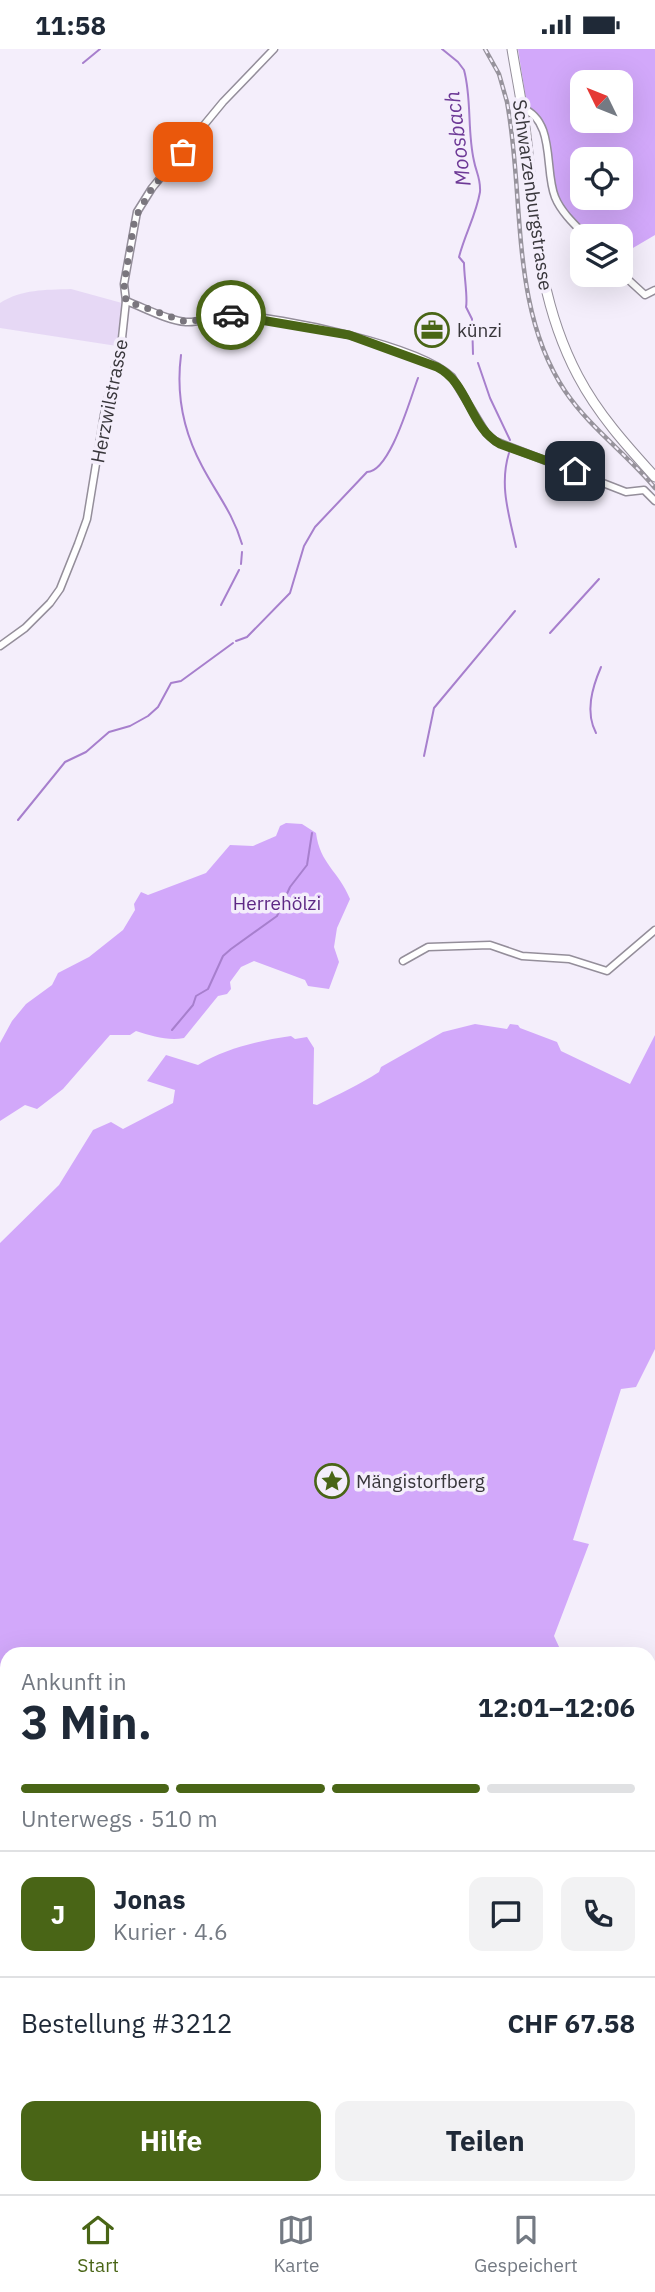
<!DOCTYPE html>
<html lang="de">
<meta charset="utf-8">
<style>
:root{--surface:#fff;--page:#f2f2f3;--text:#1f2937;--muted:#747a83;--line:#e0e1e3;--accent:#496516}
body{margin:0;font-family:"IBM Plex Sans",sans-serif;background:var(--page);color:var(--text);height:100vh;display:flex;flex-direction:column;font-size:26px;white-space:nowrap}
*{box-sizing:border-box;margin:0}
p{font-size:23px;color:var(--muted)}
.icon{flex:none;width:38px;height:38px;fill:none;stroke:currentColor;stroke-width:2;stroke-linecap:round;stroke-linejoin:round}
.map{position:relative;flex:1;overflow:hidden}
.details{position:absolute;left:0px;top:1598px;width:656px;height:548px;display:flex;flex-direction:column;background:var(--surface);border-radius:21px 21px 0 0;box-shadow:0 7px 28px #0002}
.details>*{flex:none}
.needle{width:46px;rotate:313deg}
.controls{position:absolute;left:570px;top:21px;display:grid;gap:14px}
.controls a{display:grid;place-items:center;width:63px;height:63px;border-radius:14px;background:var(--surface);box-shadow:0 7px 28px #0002;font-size:35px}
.pin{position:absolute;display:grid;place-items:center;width:60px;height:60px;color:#fff;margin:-30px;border-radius:14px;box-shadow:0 4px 10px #0006}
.courier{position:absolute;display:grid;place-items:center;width:70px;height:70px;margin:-35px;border:5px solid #496516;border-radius:50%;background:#fff;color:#222;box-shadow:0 2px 9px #0007}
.summary em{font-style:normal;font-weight:700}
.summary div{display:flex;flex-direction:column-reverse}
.summary{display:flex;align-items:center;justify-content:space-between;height:119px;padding:0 21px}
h1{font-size:46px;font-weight:700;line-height:52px}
.bar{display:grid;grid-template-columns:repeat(4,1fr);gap:10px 7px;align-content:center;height:84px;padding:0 21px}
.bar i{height:9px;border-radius:5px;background:var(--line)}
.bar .current{background:var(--accent)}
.bar p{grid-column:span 4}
.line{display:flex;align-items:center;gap:18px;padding:0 21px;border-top:2px solid var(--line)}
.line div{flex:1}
.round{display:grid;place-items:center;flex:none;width:74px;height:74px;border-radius:14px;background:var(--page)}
.cta{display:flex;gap:14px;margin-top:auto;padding:14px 21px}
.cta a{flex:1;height:80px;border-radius:14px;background:var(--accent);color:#fff;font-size:28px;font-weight:700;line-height:80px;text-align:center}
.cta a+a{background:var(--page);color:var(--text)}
.status{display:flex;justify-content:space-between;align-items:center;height:49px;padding:0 35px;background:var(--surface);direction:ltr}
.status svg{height:19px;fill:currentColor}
.menu{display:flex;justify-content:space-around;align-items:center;height:98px;border-top:2px solid var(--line);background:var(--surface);font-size:19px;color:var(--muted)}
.menu a{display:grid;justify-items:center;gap:4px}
.menu .current{color:var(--accent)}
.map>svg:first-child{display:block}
.green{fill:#e6d8f5}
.forest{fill:#d2a8fa;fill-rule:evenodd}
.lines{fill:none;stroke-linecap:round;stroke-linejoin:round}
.stream{stroke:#a77fcd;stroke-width:2}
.street-casing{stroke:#948e9a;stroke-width:9}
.secondary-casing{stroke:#948e9a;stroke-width:11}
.street{stroke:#fff;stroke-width:6}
.secondary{stroke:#fff;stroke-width:9}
.rail-casing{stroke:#97939c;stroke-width:4.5}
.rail{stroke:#f4eefb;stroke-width:2;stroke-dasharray:5;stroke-linecap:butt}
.done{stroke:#7a767e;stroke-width:7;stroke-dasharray:0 12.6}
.route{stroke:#496516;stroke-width:9}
.labels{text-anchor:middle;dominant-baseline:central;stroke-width:7;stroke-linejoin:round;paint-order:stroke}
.street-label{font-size:19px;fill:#38363b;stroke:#f4eefb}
.poi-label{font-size:19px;fill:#38363b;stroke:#f4eefb;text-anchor:start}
.park-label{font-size:19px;fill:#5e2985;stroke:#f4eefb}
.water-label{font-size:21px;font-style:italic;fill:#6d3996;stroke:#f4eefb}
</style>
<div class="status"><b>11:58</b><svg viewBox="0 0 49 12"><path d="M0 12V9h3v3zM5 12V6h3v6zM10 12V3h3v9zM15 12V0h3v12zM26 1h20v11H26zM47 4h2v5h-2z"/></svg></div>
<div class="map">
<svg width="655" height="2145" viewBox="0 0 655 2145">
<rect width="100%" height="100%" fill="#f4eefb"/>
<path class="green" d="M71,240l51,14 -5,43 -117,-18v-25c22,-14 45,-13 71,-14z"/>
<g class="forest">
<path d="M518,0h137v186l-34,20v-19h-33c-10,-8 -25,-26 -30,-39 -11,-24 -1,-76 -31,-91zM583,33h38v39h-38zM583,110h38v39h-38z"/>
<path d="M286,774l16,1 14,9c4,31 22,37 34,66l-13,29 -3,19 5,15 -10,27 -21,-3 -3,-6 -51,-19 -13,6 -11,15 1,7 -4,5 -9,2 -34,42c-16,3 -32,-2 -48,-7l-6,4h-20l-47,54 -26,20 -12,-4 -25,16v-78l12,-22 14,-17 26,-19 6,-12 31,-16 34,-27 12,-20 -1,-6 7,-12 7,3 58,-22 24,-28 23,1 23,-10 4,-10z"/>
<path d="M475,975l32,5 3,-5 8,1 2,3 37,14 4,9 69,33 25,-49v314l-19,38 -15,2 -48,151 16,4 -35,92 6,13 11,5h-564v361l-7,-13v-759l59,-58 34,-55 18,-8 12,7 50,-26 2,-13 -28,-9 19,-26 32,10c29,-17 59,-24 93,-29l4,3 12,-2 7,11 -1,56 4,1c22,-11 42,-20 62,-33l2,-5 62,-35z"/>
</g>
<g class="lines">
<g class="stream">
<path d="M442,0l16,13 6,8c8,29 3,61 10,91 2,11 7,18 6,31 -4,23 -15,42 -21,65l5,6c0,13 4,35 2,44l6,12 1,35"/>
<path d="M83,14l17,-14"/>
<path d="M181,306c-5,39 2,76 21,111 14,27 31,47 40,78"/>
<path d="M478,314l12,35 20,42"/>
<path d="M509,404c-10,32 0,62 7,94"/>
<path d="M241,515l1,-12"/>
<path d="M221,556l18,-35"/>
<path d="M550,584l49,-54"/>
<path d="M236,592l11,-4 43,-44 14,-47 11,-19 52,-55c23,0 43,-73 51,-94"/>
<path d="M596,684c-11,-21 -4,-45 5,-66"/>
<path d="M424,707l10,-48 81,-97"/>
<path d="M18,771l47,-58 21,-10 23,-20 21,-6 18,-10 10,-9 13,-24 10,-2 52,-38"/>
<path d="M172,981l21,-25 3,-9 12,-7 15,-33 8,-7 46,-33 13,-29 17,-22 5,-32"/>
</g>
<g class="street-casing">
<g id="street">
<path d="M522,59c34,13 22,62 33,89 6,15 20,28 31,39"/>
<path d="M621,224l24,22 10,-5"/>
<path d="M126,252c19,7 40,19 60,21 15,1 31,-8 47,-7 48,2 185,30 219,62l34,56 9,8 131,51 18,-2 11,11"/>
<path d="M0,597l25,-18 25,-25 10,-14 18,-45 9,-25 17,-104 18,-77 4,-37 -2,-17 13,-72 15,-24 71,-86 51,-53"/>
<path d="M403,912l25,-14 62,-2 32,11 47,3 38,12 48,-41"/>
<path d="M542,2138l1,7"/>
</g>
</g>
<g class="secondary-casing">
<g id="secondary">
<path d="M512,0c5,31 12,63 15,95 9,83 11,156 51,232 20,38 48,69 77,101"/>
<path d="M649,1840l6,-9"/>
<path d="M425,2145l4,-7"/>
</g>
</g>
<use href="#street" class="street"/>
<use href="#secondary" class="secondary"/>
<g class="rail-casing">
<path id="rail" d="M485,0l14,25 8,28c18,95 2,205 58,289 25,37 62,63 90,97"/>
</g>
<use href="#rail" class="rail"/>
</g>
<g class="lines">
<path class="done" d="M183,103l-31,36 -17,30 -11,66 2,17 60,21 45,-7"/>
<path class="route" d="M231,266l118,20 88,32c32,16 32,60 63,77l75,27"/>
</g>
<defs>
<g id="office-ring" transform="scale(1.75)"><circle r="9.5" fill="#f4eefb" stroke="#496516" stroke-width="1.5"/><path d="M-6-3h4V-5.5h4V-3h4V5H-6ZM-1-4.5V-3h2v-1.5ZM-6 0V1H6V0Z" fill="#496516"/></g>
<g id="sight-ring" transform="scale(1.75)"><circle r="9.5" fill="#f4eefb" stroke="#496516" stroke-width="1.5"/><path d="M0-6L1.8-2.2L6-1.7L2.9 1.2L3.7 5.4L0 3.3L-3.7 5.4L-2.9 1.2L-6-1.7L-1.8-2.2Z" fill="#496516"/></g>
</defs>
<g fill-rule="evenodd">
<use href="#office-ring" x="432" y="281"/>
<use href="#sight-ring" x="332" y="1432"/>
</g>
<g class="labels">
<g class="street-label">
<text transform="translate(533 146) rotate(82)">Schwarzenburgstrasse</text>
<text transform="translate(109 352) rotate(-79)">Herzwilstrasse</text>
</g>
<g class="poi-label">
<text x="457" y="281">künzi</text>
<text x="356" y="1432">Mängistorfberg</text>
</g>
<g class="park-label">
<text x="277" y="854">Herrehölzi</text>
</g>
<g class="water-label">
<text transform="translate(457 90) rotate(-97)">Moosbach</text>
</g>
</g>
</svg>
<div class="controls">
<a><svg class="needle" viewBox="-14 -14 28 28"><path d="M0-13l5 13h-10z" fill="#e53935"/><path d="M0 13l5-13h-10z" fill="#747a83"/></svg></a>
<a><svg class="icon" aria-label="locate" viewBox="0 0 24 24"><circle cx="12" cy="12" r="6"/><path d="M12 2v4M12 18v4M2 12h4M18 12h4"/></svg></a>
<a><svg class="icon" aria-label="layers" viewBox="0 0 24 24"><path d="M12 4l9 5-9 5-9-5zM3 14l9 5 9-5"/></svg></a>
</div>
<div class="pin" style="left:183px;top:103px;background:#ea580c"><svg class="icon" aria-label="bag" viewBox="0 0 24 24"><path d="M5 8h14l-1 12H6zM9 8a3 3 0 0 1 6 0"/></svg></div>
<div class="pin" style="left:575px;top:422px;background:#1f2937"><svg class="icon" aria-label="home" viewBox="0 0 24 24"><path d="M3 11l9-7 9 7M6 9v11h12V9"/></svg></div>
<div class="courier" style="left:231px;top:266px"><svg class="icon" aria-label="car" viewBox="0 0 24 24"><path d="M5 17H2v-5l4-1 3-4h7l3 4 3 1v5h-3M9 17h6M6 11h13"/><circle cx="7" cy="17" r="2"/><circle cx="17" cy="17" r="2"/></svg></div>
<section class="details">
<div class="summary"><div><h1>3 Min.</h1><p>Ankunft in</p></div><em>12:01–12:06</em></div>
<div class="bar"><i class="current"></i><i class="current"></i><i class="current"></i><i></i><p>Unterwegs · 510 m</p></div>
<div class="line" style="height:126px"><b class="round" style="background:var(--accent);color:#fff">J</b><div><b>Jonas</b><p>Kurier · 4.6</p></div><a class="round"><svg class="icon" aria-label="chat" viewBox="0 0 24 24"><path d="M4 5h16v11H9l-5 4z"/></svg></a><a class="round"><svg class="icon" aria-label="phone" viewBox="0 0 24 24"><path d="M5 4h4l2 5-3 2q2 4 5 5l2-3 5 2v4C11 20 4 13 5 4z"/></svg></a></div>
<div class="line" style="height:91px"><div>Bestellung #3212</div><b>CHF 67.58</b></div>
<div class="cta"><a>Hilfe</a><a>Teilen</a></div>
</section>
</div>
<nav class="menu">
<a class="current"><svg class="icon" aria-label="home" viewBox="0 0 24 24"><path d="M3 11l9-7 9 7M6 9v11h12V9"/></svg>Start</a>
<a><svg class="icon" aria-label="map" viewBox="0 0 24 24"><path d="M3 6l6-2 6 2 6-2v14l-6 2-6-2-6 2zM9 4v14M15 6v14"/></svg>Karte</a>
<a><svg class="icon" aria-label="saved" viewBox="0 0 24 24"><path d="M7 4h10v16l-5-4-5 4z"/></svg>Gespeichert</a>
</nav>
